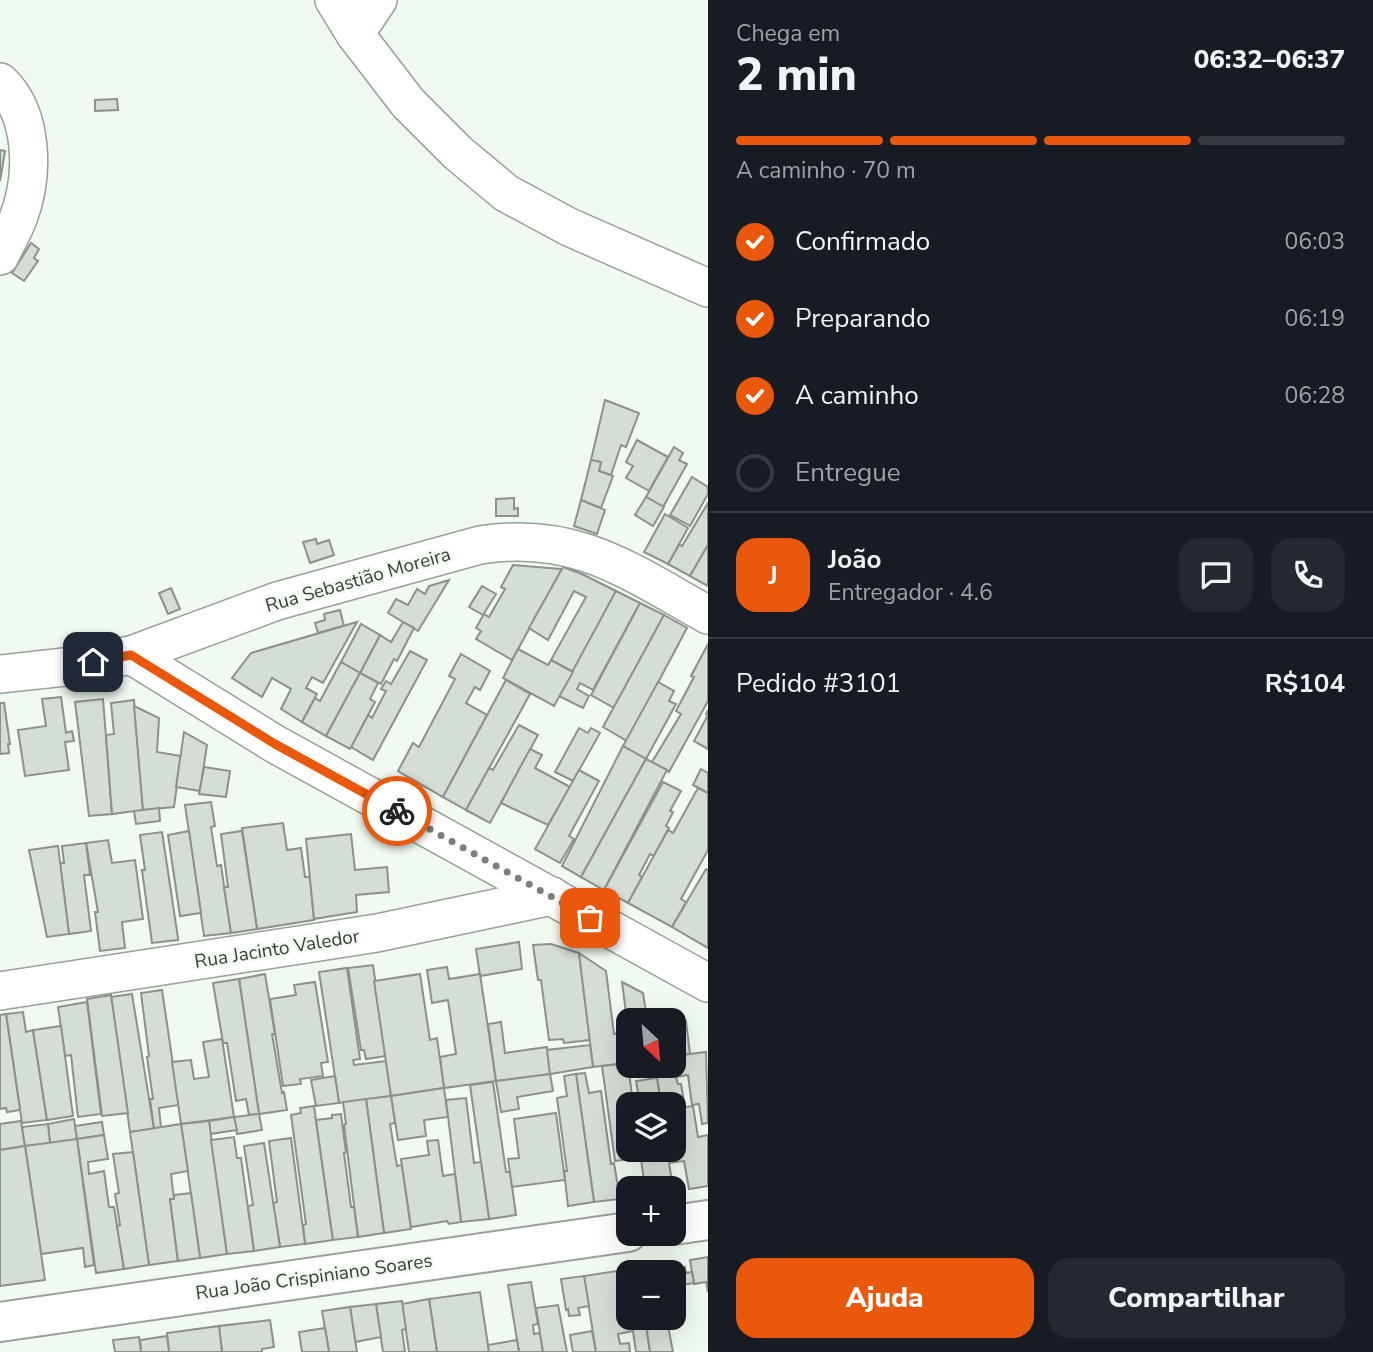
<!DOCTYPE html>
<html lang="pt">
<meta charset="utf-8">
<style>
:root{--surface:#171b24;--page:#242831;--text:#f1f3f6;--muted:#9ea1a6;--line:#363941;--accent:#ea580c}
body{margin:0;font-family:"Nunito Sans",sans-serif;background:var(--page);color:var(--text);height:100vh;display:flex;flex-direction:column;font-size:26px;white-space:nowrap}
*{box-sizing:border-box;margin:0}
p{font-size:23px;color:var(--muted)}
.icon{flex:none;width:38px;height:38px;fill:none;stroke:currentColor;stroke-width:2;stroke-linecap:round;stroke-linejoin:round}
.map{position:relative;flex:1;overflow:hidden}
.panel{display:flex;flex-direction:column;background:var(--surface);width:665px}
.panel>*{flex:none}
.needle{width:46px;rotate:154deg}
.tools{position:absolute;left:616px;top:1008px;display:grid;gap:14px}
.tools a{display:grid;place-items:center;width:70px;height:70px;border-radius:14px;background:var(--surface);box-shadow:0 7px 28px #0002;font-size:35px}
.pin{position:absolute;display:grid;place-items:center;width:60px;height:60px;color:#fff;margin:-30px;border-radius:14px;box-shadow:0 4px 10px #0006}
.courier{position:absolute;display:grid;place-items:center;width:70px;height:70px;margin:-35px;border:5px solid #ea580c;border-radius:50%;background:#fff;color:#222;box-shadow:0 2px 9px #0007}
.head em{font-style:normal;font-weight:800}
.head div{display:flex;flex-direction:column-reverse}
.head{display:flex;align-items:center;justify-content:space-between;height:119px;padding:0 28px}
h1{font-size:46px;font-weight:800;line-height:52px}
.bar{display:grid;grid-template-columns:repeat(4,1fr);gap:10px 7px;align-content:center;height:84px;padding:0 28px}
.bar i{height:9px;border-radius:5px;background:var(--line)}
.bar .on{background:var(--accent)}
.bar p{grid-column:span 4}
.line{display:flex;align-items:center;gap:18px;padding:0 28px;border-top:2px solid var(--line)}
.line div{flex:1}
.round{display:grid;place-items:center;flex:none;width:74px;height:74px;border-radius:21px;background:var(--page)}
ol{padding:0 28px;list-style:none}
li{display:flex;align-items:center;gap:21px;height:77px}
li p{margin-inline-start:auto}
li .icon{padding:7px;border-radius:50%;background:var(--accent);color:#fff;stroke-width:4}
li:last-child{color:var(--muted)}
li i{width:38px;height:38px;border:4px solid var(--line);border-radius:50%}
.primary-button{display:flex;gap:14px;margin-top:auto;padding:14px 28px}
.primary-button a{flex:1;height:80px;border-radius:21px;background:var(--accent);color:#fff;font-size:28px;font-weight:800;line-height:80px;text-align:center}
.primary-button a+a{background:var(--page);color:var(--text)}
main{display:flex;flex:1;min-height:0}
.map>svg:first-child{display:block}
.building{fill:#d5ded4;stroke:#8a9289;stroke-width:2}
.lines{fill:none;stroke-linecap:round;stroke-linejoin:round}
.street-casing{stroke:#98a097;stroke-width:40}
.secondary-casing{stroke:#98a097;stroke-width:42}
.street{stroke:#fff;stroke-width:37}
.secondary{stroke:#fff;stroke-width:38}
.done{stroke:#7a807a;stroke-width:7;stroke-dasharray:0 12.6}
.route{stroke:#ea580c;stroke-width:9}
.labels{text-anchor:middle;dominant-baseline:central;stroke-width:5;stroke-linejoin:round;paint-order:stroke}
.street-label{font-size:19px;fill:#3a3e3a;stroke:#f1faf0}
</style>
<main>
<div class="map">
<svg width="708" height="1352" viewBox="0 0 708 1352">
<rect width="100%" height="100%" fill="#f1faf0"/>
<g class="building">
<path d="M117,99l1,11 -23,1v-11z"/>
<path d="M0,150l5,1 -5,30z"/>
<path d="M31,243l8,6 -5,9 4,3 -14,20 -12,-8z"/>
<path d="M605,400l34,13 -13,34 -5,-2 -10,30 -12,-4 2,-9 -10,-2z"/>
<path d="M637,440l31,17 -19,34 -23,-13 7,-12 -7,-4z"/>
<path d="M674,447l9,6 -4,7 8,4 -24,43 -17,-10z"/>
<path d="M591,460l10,2 -2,9 14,5 -12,32 -20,-8z"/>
<path d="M692,477l16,10v7l-18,32 -20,-11z"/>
<path d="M646,497l18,10 -11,19 -18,-11z"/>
<path d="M514,498v11l4,-1v8h-22v-17z"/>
<path d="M581,500l24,10 -8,24 -23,-8z"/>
<path d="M708,503v42l-18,31 -22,-12 11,-19 3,1z"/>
<path d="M665,514l23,14 -20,36 -24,-12z"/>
<path d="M316,539l1,5 12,-4 5,15 -24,8 -7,-21z"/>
<path d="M708,545v41l-18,-10z"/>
<path d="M513,565l49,4 -50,91 -36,-21 5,-8 -5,-3 8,-14 5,3 16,-28 -4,-2z"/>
<path d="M563,567l19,7 34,17 -43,81 -22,-12 35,-63 -12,-6 -26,49 -19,-12z"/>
<path d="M449,580l-31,51 -30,-18 8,-14 12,6 9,-16 8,5 4,-8z"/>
<path d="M482,586l14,8 -13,21 -14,-8z"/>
<path d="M171,588l9,21 -12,5 -9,-21z"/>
<path d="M616,591l24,12 -47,87 -13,-7 -3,6 12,7 -6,12 -24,-12z"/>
<path d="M640,603l24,12 -50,93 -23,-13z"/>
<path d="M340,610l4,16 -26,7 -3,-10 10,-3 -1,-6z"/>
<path d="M664,615l23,13 -60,113 -24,-14z"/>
<path d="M357,622l-34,61 -11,-6 -6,11 11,6 -15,28 -21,-13 10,-20 -19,-11 -10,19 -30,-19 19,-25z"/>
<path d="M403,622l11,6 -17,33 -3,-2 -13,25 -21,-11 20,-38 11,7z"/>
<path d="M361,624l19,11 -20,38 -19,-11z"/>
<path d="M708,644v57l-39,71 -17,-10 29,-48 -5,-3 18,-34 -3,-1z"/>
<path d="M518,649l30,16 3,-5 22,12 -19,34 -51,-28z"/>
<path d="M410,651l17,9 -54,100 -22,-13 17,-32 4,3 14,-27 -5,-2 5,-8 5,3z"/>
<path d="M461,654l29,17 -10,19 -5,-3 -9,16 21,12 -44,82 -45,-26 15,-28 6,4 36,-68 -6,-3z"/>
<path d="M341,662l19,11 -34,63 -24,-14 13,-24 5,3z"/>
<path d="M360,673l18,10 -8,16 5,3 -25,47 -24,-13z"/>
<path d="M506,680l24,14 -64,116 -23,-13z"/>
<path d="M658,682l16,9 -5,10 7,3 -30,55 -23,-13z"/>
<path d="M61,697l5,36 6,-2 2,10 -9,1 4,28 -44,6 -7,-46 28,-4 -4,-27z"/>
<path d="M103,699l9,115 -23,2 -14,-114z"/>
<path d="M134,700l9,110 -31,4 -6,-79 8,-1 -3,-31z"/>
<path d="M0,703h4l6,41h-2l1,9 -9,1z"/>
<path d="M134,706l25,12 -2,34 24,4 -7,51 -31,3z"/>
<path d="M708,710v39l-14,-8 14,-26 -2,-1z"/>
<path d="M519,725l19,10 -48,88 -24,-13 23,-42 4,2z"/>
<path d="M579,728l9,5 3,-5 9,5 -27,48 -18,-9z"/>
<path d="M184,732l23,13 -7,46 -24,-4z"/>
<path d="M623,746l23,13 -65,118 -19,-11z"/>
<path d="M530,749l12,6 -7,13 35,19 -22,38 -47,-22z"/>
<path d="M646,759l21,11 -63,120 -23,-13z"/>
<path d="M204,767l26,4 -4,26 -27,-3z"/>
<path d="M701,769l7,4v20l-15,-8z"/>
<path d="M579,770l20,11 -30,55 5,3 -14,24 -25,-14z"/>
<path d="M663,782l18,9 -11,20 3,1 -7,14 3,2 -15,28 -4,-2 -11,21 3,2 -14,26 -24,-13z"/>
<path d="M698,788l10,5v57l-27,49 5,3 -14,25 -44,-24 40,-73 5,3z"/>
<path d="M211,802l4,24 -4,1 6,39 4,-1 10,68 -27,3 -19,-131z"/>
<path d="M159,808l1,13 -24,3 -2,-13z"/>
<path d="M283,823l4,27 14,-2 4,29h5l4,43 -57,9 -15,-101z"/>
<path d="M189,831l12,82 -21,3 -12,-81z"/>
<path d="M242,831l15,98 -26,4 -7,-46h4l-7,-53z"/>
<path d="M162,832l16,106v2l-26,3 -10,-73h3l-5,-35z"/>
<path d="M351,834l4,36 32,-3 2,25 -33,3 1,17 -43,7 -8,-80z"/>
<path d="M108,840l4,23 23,-3 8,59 -21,3 3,26 -25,3 -5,-39h3l-12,-69z"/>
<path d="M86,843l4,32h-6l7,56 -22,3 -9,-71h4l-2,-17z"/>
<path d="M58,846l11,88 -22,3 -18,-87z"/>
<path d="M706,869l2,1v78l-36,-21z"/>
<path d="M519,942l3,27 -42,7 -4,-27z"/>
<path d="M551,944l28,9 11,87 -26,3 -1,-4 -14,1 -8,-60h-3l-5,-35z"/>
<path d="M579,953l27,18 8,63 14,-2v31l-35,4z"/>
<path d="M373,965l13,91 -20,3 -2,-9h-3l-13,-82z"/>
<path d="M447,967l2,12 31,-5 16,107 -52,7 -4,-31 16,-3 -8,-54 -16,3 -5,-33z"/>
<path d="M347,968l13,91 -7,1 1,5 32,-4 5,35 -52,7 -20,-131z"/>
<path d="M265,974l10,60h-3l10,59 2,-1 3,18 -28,4 -20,-135z"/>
<path d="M420,974l10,66 7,-2 7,50 -53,8 -17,-115z"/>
<path d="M239,979l20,135 -10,1 -3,-16 -10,2 -9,-58h-4l-10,-60z"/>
<path d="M315,982l13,80 -7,1 2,13 -23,3 1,5 -18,2 -13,-87 26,-4 -2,-10z"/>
<path d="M622,982l21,11 3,19 25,-3 1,11h-44v8z"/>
<path d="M162,990l17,115 -20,3 2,20 -7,1 -4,-30h3l-6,-42 2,-1 -8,-63z"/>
<path d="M132,994l22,135 -24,3 -19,-135z"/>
<path d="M111,995l17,118 -26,3 -15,-117z"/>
<path d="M87,1002l14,112 -23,3 -7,-62 -6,1 -7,-49z"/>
<path d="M23,1012l3,20 7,-2 14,90 -25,3 -16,-109z"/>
<path d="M6,1014l14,96 -13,2 -1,-4 -6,1v-94z"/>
<path d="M686,1021l4,33 -16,2v-33z"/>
<path d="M501,1022l4,31 42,-6 3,27 -54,7 -8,-57z"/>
<path d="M61,1026l12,90 -26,4 -14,-90z"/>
<path d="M222,1039l12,78 -53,7 -9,-62 19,-2 3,19 15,-2 -6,-35z"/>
<path d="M590,1045l3,22 -43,7 -3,-24z"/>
<path d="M706,1052l2,71 -6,1 -3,-20 -7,1 -4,-30 -12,2 2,7h3l4,23 8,-1 5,31 10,-2v51l-19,3 -5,-28 -15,2 -2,-13h7v-46h-13l-6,-38h19v-10z"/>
<path d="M628,1063l5,41h-5v46h6l1,8 -20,3 -13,-95z"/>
<path d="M585,1073l4,20 12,-2 10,73 3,-1 6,36 -26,3 -18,-128z"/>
<path d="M550,1074l3,17 -36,6 2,12 -18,3 -5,-31z"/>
<path d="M576,1074l18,128 -26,4 -4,-35h3l-10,-73 10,-2 -3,-20z"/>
<path d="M335,1076l4,27 -23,3 -5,-26z"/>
<path d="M657,1078l4,26h-21l-4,-23z"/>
<path d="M493,1082l13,90h4l6,43 -27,4 -19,-134z"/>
<path d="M444,1088l4,29 -24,3 2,16 -28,4 -7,-44z"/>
<path d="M391,1096l4,27 -5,1 7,42 5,-1 9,64 -27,4 -18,-134z"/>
<path d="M466,1098l8,65 7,-1 8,57 -28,3 -15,-122z"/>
<path d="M366,1099l18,134 -26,4 -14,-112 2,-1 -3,-22z"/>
<path d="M314,1106l19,134 -28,4 -2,-19 3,-1 -15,-109 10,-2 -1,-5z"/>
<path d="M556,1113l9,67 -53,7 -4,-28 11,-1 -5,-39z"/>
<path d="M259,1114l3,16 -25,4 -3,-17z"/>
<path d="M341,1114l5,38 -2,1 7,54h3l4,30 -25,3 -17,-120 16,-2v-3z"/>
<path d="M234,1117l3,13 -27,4 -1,-13z"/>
<path d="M74,1119l3,20 -27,4 -2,-19z"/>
<path d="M21,1121l4,25 -25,4v-26z"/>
<path d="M209,1121l18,133 -27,4 -19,-134z"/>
<path d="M102,1122l2,13 -27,4 -2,-13z"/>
<path d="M48,1124l2,19 -25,3 -3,-19z"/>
<path d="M181,1124l7,47 -17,3 3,25h-4l8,62 -29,4 -19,-133z"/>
<path d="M104,1135l4,24 -20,3 1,12 15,-3 5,36h5l10,62 -28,4 -19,-134z"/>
<path d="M234,1137l3,21h4l13,93 -27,3 -16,-114z"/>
<path d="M291,1138l14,106 -25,3 -7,-44 4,-1 -8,-61z"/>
<path d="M77,1139l17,126 -9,2 -2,-19 -42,6 -16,-108z"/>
<path d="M438,1140l5,36 12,-2 6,48 -12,2 -2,-3 -36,6 -10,-68 28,-4 -2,-14z"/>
<path d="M264,1143l16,104 -26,4 -6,-45 5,-1 -9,-59z"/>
<path d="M25,1146l20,134 -45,6v-136z"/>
<path d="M647,1150h20l6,38h-28l-4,-29 7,-2z"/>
<path d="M133,1152l16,113 -25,4 -7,-43 3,-1 -5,-31 4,-1 -6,-39z"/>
<path d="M191,1193l9,65 -22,3 -8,-62h4v-4z"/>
<path d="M708,1257v35l-2,-10 -12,2 -4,-24z"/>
<path d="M685,1267l1,6 6,-1 2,11 -18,3 -3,-17z"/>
<path d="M637,1268l1,4h-10v46h17l5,34h-14l-3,-21 -15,3 2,10 9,-1 1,9h-34l-12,-76z"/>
<path d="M584,1276l5,30 -11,2 2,7 -11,1 -1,-7 -2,1 -5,-31z"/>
<path d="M531,1282l7,42 -5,1 1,9 6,-1 3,19h-24l-11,-67z"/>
<path d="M480,1292l9,60h-52l-8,-53z"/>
<path d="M429,1299l8,53h-28l-7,-48z"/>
<path d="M402,1301l4,28 -4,1 3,22h-22l-7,-48z"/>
<path d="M376,1304l5,33 -26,5 -5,-35z"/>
<path d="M558,1305l9,47h-24l-7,-44z"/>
<path d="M350,1307l7,45h-28l-7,-41z"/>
<path d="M645,1318h25l1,7 -3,1 5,26h-23z"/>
<path d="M270,1320l4,27 -12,2v3h-40l-3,-26z"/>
<path d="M219,1326l3,26h-53l-2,-19z"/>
<path d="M325,1328l4,24h-27l-3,-20z"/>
<path d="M592,1331l4,21h-23l-3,-17z"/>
<path d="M167,1336l2,16h-28l-1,-12z"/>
<path d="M139,1337l2,15h-26l-2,-12z"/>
<path d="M517,1340l2,12h-30l-1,-7z"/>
</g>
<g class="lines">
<g class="street-casing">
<g id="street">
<path d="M334,0l21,34 53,69 50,50 48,40 63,34 139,61"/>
<path d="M355,34l23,-34"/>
<path d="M0,82c34,32 34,93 19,134 -5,14 -13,27 -19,40"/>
<path d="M131,655l144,89 433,239"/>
<path d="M0,674l74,-8 57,-11 146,-54 203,-56c95,-15 149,26 228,70"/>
<path d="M0,991l377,-58 175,-37"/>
</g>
</g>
<g class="secondary-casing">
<g id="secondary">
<path d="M674,1225l34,-5"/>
<path d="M0,1322l628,-90"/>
</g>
</g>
<use href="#street" class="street"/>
<use href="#secondary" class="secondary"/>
</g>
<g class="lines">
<path class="done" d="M397,811l193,107"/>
<path class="route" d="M93,662l38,-7 144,89 122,67"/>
</g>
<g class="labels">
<g class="street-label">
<text transform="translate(358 580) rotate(-16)">Rua Sebastião Moreira</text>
<text transform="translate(277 949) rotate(-9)">Rua Jacinto Valedor</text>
<text transform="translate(314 1277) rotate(-8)">Rua João Crispiniano Soares</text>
</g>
</g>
</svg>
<div class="tools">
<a><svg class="needle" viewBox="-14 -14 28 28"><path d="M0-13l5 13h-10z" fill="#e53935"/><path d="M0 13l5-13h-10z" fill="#9ea1a6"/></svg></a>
<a><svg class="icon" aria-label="layers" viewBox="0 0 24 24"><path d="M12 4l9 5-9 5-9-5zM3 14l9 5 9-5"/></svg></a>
<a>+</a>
<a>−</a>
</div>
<div class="pin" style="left:590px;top:918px;background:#ea580c"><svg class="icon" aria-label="bag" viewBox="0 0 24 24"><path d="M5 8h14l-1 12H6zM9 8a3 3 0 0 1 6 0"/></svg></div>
<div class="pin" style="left:93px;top:662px;background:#1f2937"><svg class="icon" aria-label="home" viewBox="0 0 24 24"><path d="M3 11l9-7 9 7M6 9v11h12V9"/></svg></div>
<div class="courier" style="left:397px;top:811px"><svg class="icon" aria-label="bike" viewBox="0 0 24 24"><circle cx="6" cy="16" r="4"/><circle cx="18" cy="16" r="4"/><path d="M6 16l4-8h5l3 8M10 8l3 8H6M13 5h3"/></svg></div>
</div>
<section class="panel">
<div class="head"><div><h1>2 min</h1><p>Chega em</p></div><em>06:32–06:37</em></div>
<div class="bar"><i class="on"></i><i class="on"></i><i class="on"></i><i></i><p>A caminho · 70 m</p></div>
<ol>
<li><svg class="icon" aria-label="check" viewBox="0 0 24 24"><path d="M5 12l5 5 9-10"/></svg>Confirmado<p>06:03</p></li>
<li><svg class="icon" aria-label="check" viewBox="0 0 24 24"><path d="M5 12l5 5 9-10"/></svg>Preparando<p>06:19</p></li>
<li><svg class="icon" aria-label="check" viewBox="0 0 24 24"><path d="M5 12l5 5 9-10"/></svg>A caminho<p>06:28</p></li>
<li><i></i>Entregue</li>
</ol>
<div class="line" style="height:126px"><b class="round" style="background:var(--accent);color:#fff">J</b><div><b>João</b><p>Entregador · 4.6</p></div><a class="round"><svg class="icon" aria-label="chat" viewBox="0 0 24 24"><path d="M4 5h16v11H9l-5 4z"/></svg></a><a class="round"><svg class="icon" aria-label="phone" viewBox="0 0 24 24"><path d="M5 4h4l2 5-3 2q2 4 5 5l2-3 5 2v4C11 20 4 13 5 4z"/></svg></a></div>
<div class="line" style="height:91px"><div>Pedido #3101</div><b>R$104</b></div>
<div class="primary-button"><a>Ajuda</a><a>Compartilhar</a></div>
</section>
</main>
